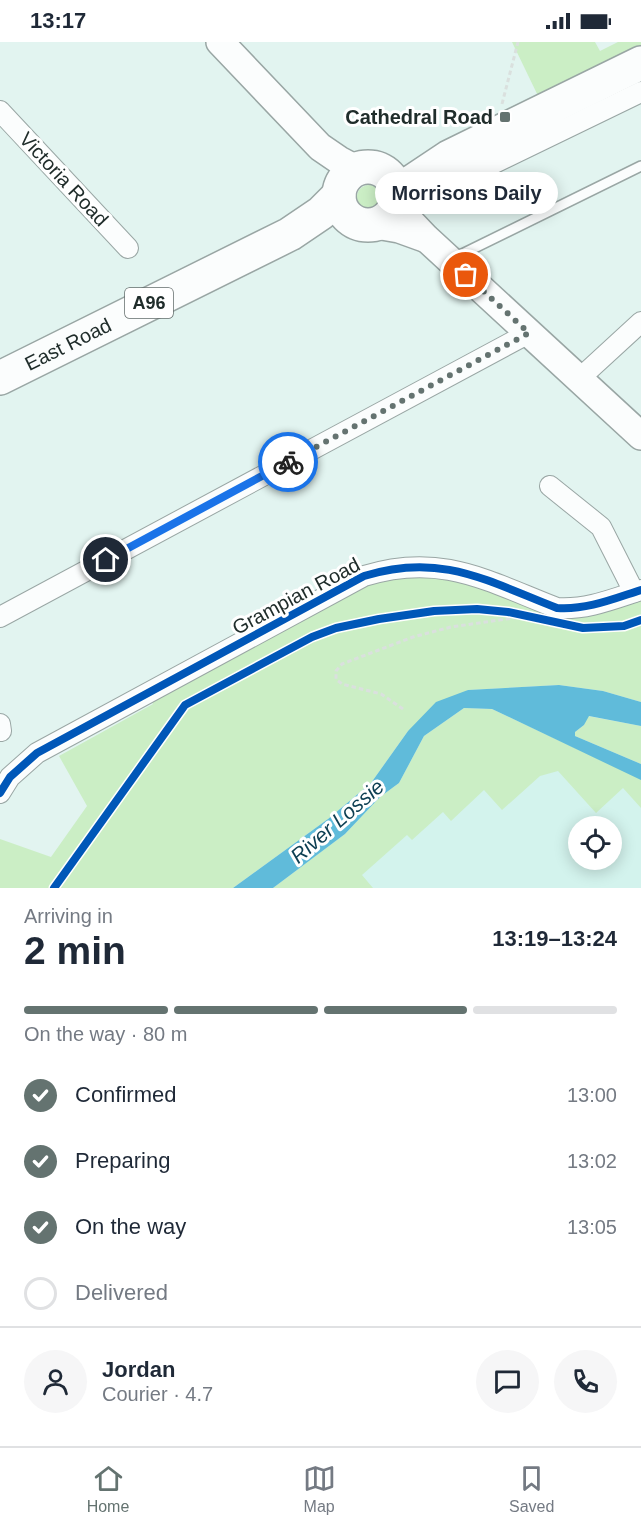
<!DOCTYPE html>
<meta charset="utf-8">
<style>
:root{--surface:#fff;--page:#f6f6f7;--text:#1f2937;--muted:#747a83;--line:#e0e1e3;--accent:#647370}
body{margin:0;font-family:Helvetica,sans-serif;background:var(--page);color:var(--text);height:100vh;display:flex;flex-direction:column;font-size:22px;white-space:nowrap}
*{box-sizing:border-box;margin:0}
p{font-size:20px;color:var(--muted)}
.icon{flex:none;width:33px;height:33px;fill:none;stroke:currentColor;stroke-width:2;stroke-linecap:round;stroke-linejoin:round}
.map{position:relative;height:846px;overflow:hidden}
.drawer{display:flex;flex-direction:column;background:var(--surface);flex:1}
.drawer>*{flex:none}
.buttons{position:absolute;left:568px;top:774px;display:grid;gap:12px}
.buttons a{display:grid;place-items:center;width:54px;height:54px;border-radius:50%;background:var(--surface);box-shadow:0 3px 15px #0003;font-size:30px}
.pin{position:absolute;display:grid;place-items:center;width:51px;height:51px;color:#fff;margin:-26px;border:3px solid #fff;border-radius:50%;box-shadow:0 2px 6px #0007}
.courier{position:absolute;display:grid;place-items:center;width:60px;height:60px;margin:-30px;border:4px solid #1a73e8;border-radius:50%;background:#fff;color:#222;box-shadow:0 2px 8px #0007}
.bubble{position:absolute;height:42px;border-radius:21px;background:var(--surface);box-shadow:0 3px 15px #0003;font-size:20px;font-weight:700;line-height:42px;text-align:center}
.overview em{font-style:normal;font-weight:700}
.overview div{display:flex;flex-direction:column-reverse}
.overview{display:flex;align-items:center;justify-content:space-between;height:102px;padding:0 24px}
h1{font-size:39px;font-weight:700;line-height:45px}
.bar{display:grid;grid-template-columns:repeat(4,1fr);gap:9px 6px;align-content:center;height:72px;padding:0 24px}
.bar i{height:8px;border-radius:4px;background:var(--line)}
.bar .on{background:var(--accent)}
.bar p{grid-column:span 4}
.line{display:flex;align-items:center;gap:15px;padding:0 24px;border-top:2px solid var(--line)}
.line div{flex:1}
.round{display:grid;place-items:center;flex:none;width:63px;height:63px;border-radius:32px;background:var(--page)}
ol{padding:0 24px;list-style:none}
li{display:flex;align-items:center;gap:18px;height:66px}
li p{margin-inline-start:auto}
li .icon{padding:6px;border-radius:50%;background:var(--accent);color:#fff;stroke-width:4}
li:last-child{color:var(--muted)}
li i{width:33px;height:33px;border:3px solid var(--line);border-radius:50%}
.status{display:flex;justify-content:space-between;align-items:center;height:42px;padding:0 30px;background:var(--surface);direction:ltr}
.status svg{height:16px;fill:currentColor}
.tab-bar{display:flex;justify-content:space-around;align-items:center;height:84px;border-top:2px solid var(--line);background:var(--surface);font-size:16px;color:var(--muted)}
.tab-bar a{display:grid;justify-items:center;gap:3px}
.tab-bar .on{color:var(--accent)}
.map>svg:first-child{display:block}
.built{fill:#d3f3ed;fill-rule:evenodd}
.green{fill:#cbeec5}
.water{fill:#60bbda}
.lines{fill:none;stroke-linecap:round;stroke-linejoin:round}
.lane-casing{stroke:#99a6a4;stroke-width:12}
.street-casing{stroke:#99a6a4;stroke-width:22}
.secondary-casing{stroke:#99a6a4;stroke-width:30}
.highway-casing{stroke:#99a6a4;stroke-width:36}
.path{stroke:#dae0de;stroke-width:3;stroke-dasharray:4.5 3;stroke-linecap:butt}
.lane{stroke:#fbfdfd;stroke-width:9}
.street{stroke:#fbfdfd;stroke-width:20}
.secondary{stroke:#fbfdfd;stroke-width:27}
.highway{stroke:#fbfdfd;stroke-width:33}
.cycleway-casing{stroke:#fff;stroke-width:11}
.cycleway{stroke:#0057b8;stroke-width:8}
.done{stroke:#647370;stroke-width:6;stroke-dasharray:0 10.8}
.route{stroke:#1a73e8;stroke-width:8}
.poi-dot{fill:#647370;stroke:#fff;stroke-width:2}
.labels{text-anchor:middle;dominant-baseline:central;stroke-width:6;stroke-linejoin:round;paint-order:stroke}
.shield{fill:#fff;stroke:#636c6b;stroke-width:1.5}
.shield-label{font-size:18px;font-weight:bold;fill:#202d2b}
.poi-label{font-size:20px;font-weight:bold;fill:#202d2b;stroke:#fff;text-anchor:end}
.street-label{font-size:20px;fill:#202d2b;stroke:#fff}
.water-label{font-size:21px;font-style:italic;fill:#0c3e52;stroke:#fff}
</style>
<div class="status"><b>13:17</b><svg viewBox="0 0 49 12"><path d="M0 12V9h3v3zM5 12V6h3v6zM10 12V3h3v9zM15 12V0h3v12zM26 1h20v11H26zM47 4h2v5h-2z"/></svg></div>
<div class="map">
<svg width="641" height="846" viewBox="0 0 641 846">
<rect width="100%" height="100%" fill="#e2f4f0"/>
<path class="built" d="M580,708l61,30v108h-319l98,-97zM579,784h33v34h-33z"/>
<g class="green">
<path d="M512,0h83l5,9 18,-9h23v8l-101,50z"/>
<circle cx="369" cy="155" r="12"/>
<path d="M409,532l45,4 99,36 88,-18v106l-38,-11 -44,-6 -91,5 -60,41 -37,52 -43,36 -95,69h-233v-49l51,18 36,-51 -28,-50 94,-52 -2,-3 217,-117z"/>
<path d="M464,666l28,1 149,70v29l-18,-20 -27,25 -38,-42 -18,5 -38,34 -18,-20 -33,31 -8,-9 -31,28 -5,-5 -45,40 11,13h-100l72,-54 35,-37 19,-14 25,-47z"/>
<path d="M588,674l53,10v38l-66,-28v-4l9,-7z"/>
</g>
<path class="water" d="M559,643l44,6 38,11v24l-52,-10 -5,9 -9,7v4l66,28v16l-149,-71 -28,-1 -40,28 -25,47 -19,14 -35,37 -72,54h-40l95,-69 43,-36 37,-52 28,-29 32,-12z"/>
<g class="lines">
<g class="lane-casing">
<path id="lane" d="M452,217l189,-93"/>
</g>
<g class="street-casing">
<g id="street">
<path d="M0,69l128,137"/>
<path d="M400,163l14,-3 227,-110"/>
<path d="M579,337l62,-57"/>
<path d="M550,444l51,41 33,65"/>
<path d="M0,575l529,-284"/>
<path d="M0,682l1,7"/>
<path d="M0,751l10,-16 27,-24 327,-177c77,-24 123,5 193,32 30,2 56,-9 84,-18"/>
</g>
</g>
<g class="secondary-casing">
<g id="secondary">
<path d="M220,0l100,105 19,13 17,9"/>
<path d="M398,157l8,18 20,21 215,198"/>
<path d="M376,183l23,4 25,9"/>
</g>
</g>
<g class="highway-casing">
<g id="highway">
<circle cx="368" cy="154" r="29"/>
<path d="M398,153l15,-14 36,-24 192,-94"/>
<path id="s1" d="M0,336l290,-144 31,-21 18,-18"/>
</g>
</g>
<g class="path">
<path d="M502,62l16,-62"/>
<path d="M403,667l-22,-15 -39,-10 -6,-5v-8l6,-7 71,-27 38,-10 76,-11"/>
</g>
<use href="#lane" class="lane"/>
<use href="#street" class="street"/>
<use href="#secondary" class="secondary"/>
<use href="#highway" class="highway"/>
<g class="cycleway-casing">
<g id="cycleway">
<path d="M0,751l10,-16 27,-24 327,-177c77,-24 123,5 193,32 30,2 56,-9 84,-18"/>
<path d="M54,846l131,-183 127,-68 24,-9 43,-9 55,-8 43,-2 31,3 75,16 41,-2 17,-6"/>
</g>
</g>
<use href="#cycleway" class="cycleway"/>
</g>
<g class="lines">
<path class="done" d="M288,420l241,-129 -63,-58"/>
<path class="route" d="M106,518l182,-98"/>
</g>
<rect class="poi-dot" x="499" y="69" width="12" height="12" rx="3"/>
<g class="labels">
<rect class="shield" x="125" y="246" width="48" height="30" rx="4.5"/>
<g class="shield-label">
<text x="149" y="261">A96</text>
</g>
<g class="poi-label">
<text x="493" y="75">Cathedral Road</text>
</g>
<g class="street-label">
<text transform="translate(64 137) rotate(47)">Victoria Road</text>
<text stroke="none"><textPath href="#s1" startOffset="76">East Road</textPath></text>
<text transform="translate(296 554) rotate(-28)">Grampian Road</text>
</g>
<g class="water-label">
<text transform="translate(337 779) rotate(-41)">River Lossie</text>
</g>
</g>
</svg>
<div class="buttons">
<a><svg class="icon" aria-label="locate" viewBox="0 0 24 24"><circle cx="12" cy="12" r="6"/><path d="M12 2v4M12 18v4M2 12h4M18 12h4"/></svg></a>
</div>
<div class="pin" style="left:466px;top:233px;background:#ea580c"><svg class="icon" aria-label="bag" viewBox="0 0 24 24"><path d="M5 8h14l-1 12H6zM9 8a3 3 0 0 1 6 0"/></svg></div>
<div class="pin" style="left:106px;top:518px;background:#1f2937"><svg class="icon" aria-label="home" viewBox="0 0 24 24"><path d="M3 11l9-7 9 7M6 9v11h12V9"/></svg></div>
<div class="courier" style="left:288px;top:420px"><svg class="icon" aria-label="bike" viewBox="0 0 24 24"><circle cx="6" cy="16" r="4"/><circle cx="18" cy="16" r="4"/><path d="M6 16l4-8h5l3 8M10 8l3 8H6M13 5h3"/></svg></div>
<div class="bubble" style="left:375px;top:130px;width:183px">Morrisons Daily</div>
</div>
<section class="drawer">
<div class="overview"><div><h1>2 min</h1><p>Arriving in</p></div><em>13:19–13:24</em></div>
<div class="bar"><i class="on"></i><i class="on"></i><i class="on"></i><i></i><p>On the way · 80 m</p></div>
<ol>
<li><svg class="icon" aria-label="check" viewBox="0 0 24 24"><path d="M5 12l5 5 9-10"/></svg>Confirmed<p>13:00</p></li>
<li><svg class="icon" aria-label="check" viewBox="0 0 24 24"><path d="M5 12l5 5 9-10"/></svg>Preparing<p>13:02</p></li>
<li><svg class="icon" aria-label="check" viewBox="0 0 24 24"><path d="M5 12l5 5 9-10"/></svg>On the way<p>13:05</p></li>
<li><i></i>Delivered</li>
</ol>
<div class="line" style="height:108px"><a class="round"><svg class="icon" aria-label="person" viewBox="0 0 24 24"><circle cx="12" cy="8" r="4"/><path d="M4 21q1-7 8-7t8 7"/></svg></a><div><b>Jordan</b><p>Courier · 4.7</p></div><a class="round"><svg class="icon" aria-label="chat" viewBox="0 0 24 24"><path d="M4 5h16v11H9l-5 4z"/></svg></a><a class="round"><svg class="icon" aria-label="phone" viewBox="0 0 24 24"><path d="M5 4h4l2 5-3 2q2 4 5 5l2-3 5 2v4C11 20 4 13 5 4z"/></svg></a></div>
</section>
<nav class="tab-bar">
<a class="on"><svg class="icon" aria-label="home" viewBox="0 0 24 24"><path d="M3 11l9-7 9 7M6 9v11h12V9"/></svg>Home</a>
<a><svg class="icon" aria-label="map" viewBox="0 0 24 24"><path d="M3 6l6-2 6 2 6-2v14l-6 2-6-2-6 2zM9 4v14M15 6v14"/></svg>Map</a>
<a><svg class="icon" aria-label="saved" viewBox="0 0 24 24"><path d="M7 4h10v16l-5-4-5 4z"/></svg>Saved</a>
</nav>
